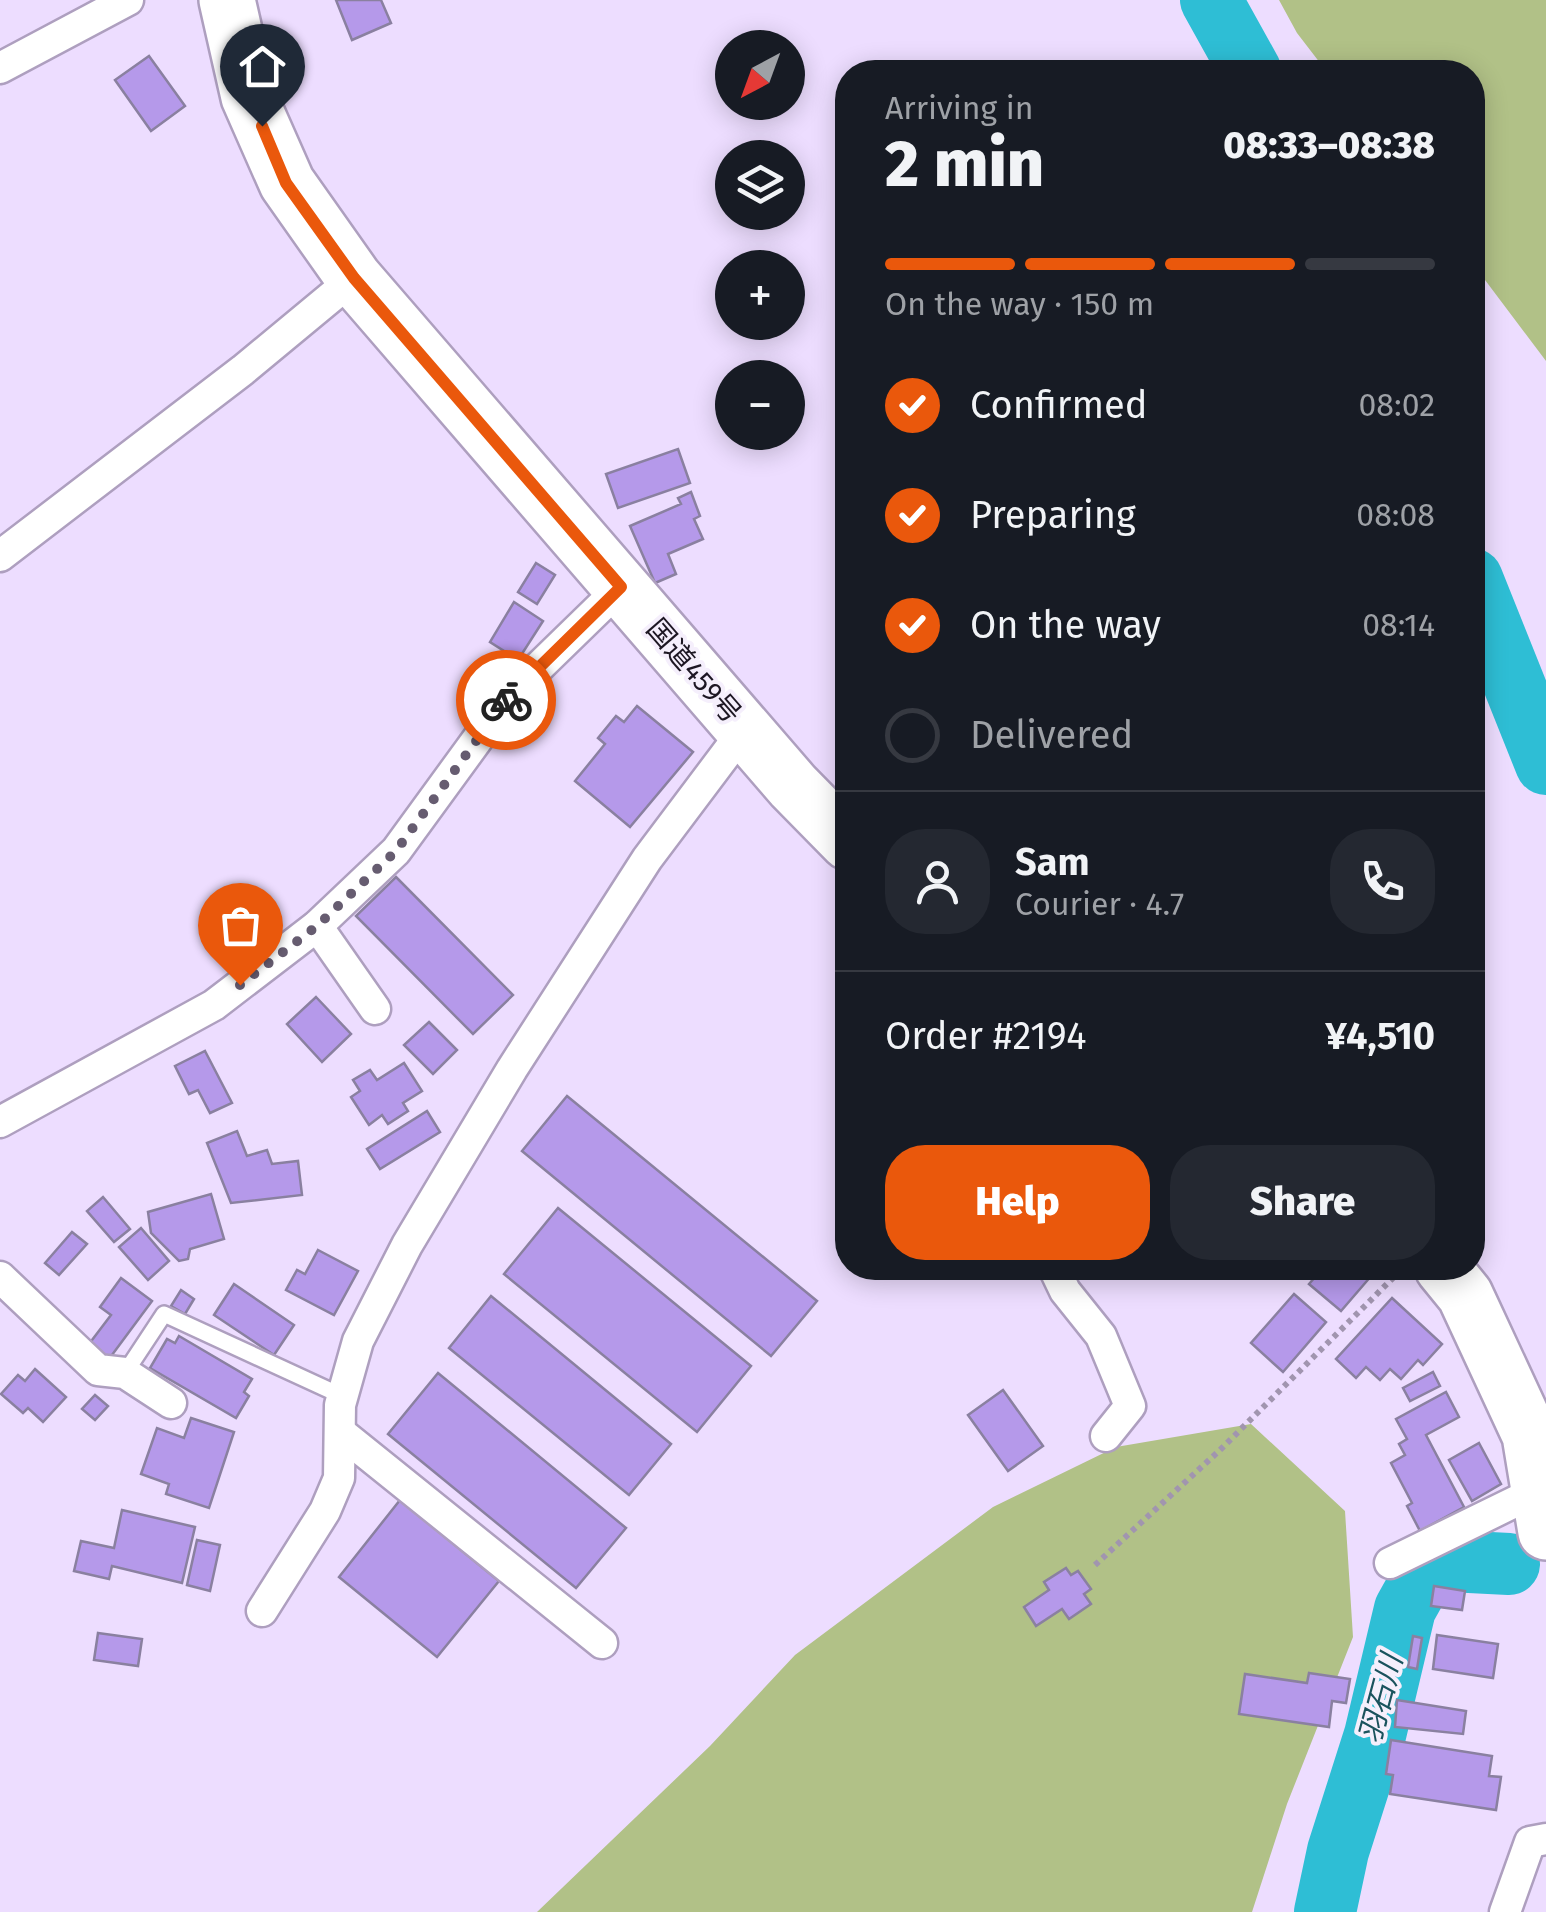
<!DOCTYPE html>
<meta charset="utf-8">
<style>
:root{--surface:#171b24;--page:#242831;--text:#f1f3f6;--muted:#9ea1a6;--line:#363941;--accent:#ea580c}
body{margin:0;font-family:"Fira Sans","Noto Sans JP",sans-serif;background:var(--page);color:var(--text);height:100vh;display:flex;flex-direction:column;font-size:38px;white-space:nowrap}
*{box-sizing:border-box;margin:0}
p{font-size:32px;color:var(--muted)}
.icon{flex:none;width:55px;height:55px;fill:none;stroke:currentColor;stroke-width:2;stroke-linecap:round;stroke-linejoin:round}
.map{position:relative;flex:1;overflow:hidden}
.side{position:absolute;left:835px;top:60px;width:650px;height:1220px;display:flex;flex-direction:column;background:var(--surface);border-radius:40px;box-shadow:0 5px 25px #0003}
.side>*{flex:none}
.needle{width:65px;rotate:221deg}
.buttons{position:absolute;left:715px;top:30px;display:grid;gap:20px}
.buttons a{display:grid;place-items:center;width:90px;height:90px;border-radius:50%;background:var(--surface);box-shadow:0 5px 25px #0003;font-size:50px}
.pin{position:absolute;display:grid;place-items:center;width:85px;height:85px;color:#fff;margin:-102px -42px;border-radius:50% 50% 50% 0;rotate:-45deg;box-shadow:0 0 10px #0007}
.pin .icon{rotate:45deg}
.courier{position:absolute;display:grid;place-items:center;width:100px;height:100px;margin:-50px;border:8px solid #ea580c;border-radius:50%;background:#fff;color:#222;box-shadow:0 2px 12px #0007}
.overview em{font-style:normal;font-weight:800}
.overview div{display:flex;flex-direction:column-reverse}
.overview{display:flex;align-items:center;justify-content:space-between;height:170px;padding:0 50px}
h1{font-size:65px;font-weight:800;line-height:75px}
.bar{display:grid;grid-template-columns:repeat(4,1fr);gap:15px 10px;align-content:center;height:120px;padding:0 50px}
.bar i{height:12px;border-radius:8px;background:var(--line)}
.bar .current{background:var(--accent)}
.bar p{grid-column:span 4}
.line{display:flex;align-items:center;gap:25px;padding:0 50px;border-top:2px solid var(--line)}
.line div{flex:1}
.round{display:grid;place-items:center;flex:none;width:105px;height:105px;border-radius:40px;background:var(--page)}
ol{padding:0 50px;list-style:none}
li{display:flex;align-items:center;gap:30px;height:110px}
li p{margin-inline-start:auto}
li .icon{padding:10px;border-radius:50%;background:var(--accent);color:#fff;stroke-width:4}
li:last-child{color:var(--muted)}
li i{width:55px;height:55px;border:5px solid var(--line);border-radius:50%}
.primary-button{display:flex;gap:20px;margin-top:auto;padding:20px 50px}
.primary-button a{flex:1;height:115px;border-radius:40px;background:var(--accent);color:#fff;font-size:40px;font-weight:800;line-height:115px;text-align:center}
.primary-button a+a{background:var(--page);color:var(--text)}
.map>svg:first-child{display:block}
.green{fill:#b1c187}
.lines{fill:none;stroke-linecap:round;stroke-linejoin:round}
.river{stroke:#2ebed5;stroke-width:62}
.building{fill:#b599ea;stroke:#8a80a0;stroke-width:2.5}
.lane-casing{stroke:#ae9fbf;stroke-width:20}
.street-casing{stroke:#ae9fbf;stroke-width:35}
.highway-casing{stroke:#ae9fbf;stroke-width:60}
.path{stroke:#a195af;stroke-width:6;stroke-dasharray:5 5;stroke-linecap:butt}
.lane{stroke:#fff;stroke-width:15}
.street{stroke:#fff;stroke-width:30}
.highway{stroke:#fff;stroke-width:55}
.done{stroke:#665c70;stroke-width:10;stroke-dasharray:0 18}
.route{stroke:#ea580c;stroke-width:12}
.labels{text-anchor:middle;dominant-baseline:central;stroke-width:8;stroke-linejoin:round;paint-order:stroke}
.street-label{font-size:28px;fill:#1d1723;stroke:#f5effc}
.water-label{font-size:30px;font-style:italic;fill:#1a535d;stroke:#f5effc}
</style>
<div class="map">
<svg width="1546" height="1912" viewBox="0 0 1546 1912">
<rect width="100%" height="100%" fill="#edddff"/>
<g class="green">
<path d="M1279,0h267v361l-73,-97 -1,-192h-145l-30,-39z"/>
<path d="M1251,1424l94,87 8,126 -66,167 -35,108h-715l173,-166 85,-91 198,-148 123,-60z"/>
</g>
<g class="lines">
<g class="river">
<path d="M1211,0l40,72"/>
<path d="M1472,579l74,185"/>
<path d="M1325,1912l13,-61 37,-116 30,-126 19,-34 26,-14 59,3"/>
</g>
</g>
<g class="building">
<path d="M336,0h45l10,23 -39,17z"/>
<path d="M149,56l36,50 -34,25 -36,-51z"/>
<path d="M678,449l12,34 -72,25 -12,-34z"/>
<path d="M691,492l9,24 -6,3 9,20 -35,15 8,20 -21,9 -25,-57 51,-22 -3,-6z"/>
<path d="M536,563l19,12 -18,29 -19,-12z"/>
<path d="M514,602l29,19 -25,39 -28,-18z"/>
<path d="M637,706l56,46 -63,75 -55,-46 30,-37 -7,-6 18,-22 8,6z"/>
<path d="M396,877l117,118 -40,39 -117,-118z"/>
<path d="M316,997l35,37 -29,28 -35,-38z"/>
<path d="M429,1022l28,28 -24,24 -29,-29z"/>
<path d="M205,1051l27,52 -22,10 -12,-23 -9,4 -14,-28z"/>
<path d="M404,1063l18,28 -19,12 5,8 -20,13 -6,-9 -13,10 -18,-28 9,-6 -7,-11 17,-10 7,10z"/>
<path d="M567,1096l250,205 -46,55 -249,-205z"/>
<path d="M427,1111l13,21 -60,37 -13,-20z"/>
<path d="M237,1131l10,25 20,-6 5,14 26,-3 4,34 -71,8 -24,-60z"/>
<path d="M211,1194l13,45 -34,10 -2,10 -9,2 -28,-28 -3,-21z"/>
<path d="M103,1197l27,32 -16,13 -27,-31z"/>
<path d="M558,1208l193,158 -54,66 -193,-158z"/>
<path d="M141,1228l28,33 -21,19 -29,-33z"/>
<path d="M72,1232l15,12 -28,31 -14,-12z"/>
<path d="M318,1250l40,21 -24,44 -48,-25 11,-20 8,4z"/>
<path d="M1323,1268h40l9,7 -31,36 -32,-27z"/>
<path d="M121,1278l31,23 -43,58 -20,-15 22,-29 -11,-8z"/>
<path d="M234,1284l60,41 -20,30 -60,-40z"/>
<path d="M181,1290l13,9 -9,15 -14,-8z"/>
<path d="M1294,1294l32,28 -43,50 -32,-29z"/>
<path d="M491,1296l180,148 -42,51 -180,-147z"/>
<path d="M1392,1298l50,46 -19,21 -5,-5 -17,19 -11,-10 -10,11 -14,-13 -10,11 -20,-19z"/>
<path d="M179,1336l73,43 -8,13 5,4 -13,22 -86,-50 17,-29 8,4z"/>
<path d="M35,1369l31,28 -23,25 -15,-14 -5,5 -22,-19 17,-19 7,6z"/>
<path d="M1433,1372l7,14 -30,15 -7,-13z"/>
<path d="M438,1373l188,155 -50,60 -188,-154z"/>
<path d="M1003,1390l40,56 -35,25 -40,-56z"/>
<path d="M1446,1392l13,25 -33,18 38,72 -44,24 -13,-25 5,-3 -21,-40 14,-8 -6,-11 8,-5 -11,-20z"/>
<path d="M95,1395l13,11 -13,14 -13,-11z"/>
<path d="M191,1418l43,14 -25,76 -43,-14 3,-10 -28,-10 16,-46 27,10z"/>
<path d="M1479,1443l22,41 -29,17 -23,-41z"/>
<path d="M400,1500l99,81 -62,76 -98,-80z"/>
<path d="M122,1510l73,17 -13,56 -70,-17 -3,13 -35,-8 7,-30 33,7z"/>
<path d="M197,1540l23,5 -10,46 -23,-6z"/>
<path d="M1066,1568l5,7 7,-4 13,18 -7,5 7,10 -22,15 -7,-10 -26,17 -12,-19 25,-17 -5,-8z"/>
<path d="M1434,1586l31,5 -3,19 -31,-4z"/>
<path d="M98,1633l44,6 -4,27 -44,-6z"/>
<path d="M1437,1635l61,9 -5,34 -60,-9z"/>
<path d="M1413,1636l9,2 -5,31 -9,-2z"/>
<path d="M1309,1673l41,6 -4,24 -14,-2 -3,26 -90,-13 6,-40 62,9z"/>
<path d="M1397,1700l69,11 -3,23 -68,-7z"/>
<path d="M1391,1740l101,16 -3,20 12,1 -5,33 -106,-16 3,-19 -7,-1z"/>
</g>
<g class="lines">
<g class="lane-casing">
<path id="lane" d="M125,1373l39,-59 178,82"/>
</g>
<g class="street-casing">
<g id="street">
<path d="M0,68l128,-68"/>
<path d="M0,556l243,-186 111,-92"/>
<path d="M317,926l58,83"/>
<path d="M0,1122l214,-117 103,-79 79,-75 113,-155 112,-109"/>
<path d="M1054,1268l11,23 36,45 29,70 -24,30"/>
<path d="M0,1277l98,93 27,3 46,30"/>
<path d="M341,1433l261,210"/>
<path d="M1390,1563l149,-73"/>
<path d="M262,1611l63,-100 14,-33 1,-73 18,-64 49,-96 105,-176 135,-210 97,-129"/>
<path d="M1505,1912l25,-70 16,-3"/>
</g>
</g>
<g class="highway-casing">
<g id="highway">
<path d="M227,0l22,97 38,86 67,95 439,508 55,56"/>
<path d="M1443,1268l22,27 65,140 16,97"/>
</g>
</g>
<path class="path" d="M1095,1565l125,-115 179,-178"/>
<use href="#lane" class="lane"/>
<use href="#street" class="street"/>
<use href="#highway" class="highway"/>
</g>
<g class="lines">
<path class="done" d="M240,985l77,-59 79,-75 110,-151"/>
<path class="route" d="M262,126l24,57 68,95 267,309 -115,113"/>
</g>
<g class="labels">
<g class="street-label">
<text transform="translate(694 671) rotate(49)">国道459号</text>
</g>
<g class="water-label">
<text transform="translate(1381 1699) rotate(-75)">羽石川</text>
</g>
</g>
</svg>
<div class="buttons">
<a><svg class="needle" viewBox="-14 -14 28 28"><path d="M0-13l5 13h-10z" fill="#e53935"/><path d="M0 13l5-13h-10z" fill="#9ea1a6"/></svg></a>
<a><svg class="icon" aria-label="layers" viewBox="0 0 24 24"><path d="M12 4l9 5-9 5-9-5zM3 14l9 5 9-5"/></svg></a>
<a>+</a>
<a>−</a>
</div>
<div class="pin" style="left:240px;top:985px;background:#ea580c"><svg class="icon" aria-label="bag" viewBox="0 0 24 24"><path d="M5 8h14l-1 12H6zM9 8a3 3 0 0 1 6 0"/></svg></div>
<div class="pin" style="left:262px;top:126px;background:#1f2937"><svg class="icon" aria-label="home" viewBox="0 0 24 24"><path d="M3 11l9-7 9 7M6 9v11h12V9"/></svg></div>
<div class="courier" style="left:506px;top:700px"><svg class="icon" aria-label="bike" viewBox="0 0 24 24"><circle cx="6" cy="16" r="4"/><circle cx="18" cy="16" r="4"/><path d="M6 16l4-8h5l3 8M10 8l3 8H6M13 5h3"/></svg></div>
<section class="side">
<div class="overview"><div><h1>2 min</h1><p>Arriving in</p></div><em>08:33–08:38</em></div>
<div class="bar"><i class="current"></i><i class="current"></i><i class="current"></i><i></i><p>On the way · 150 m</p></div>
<ol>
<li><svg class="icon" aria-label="check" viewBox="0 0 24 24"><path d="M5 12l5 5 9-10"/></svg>Confirmed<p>08:02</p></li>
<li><svg class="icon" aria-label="check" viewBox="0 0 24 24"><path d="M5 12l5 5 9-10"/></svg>Preparing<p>08:08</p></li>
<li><svg class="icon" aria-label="check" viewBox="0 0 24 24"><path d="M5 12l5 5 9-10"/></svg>On the way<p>08:14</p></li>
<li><i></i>Delivered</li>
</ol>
<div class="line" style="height:180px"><a class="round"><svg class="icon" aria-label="person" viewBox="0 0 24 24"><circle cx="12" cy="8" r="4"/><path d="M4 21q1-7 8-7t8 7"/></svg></a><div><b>Sam</b><p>Courier · 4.7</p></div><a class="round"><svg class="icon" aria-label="phone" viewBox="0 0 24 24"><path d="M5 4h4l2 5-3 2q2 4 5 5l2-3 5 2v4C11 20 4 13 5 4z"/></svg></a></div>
<div class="line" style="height:130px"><div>Order #2194</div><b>¥4,510</b></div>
<div class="primary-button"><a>Help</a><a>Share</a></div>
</section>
</div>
